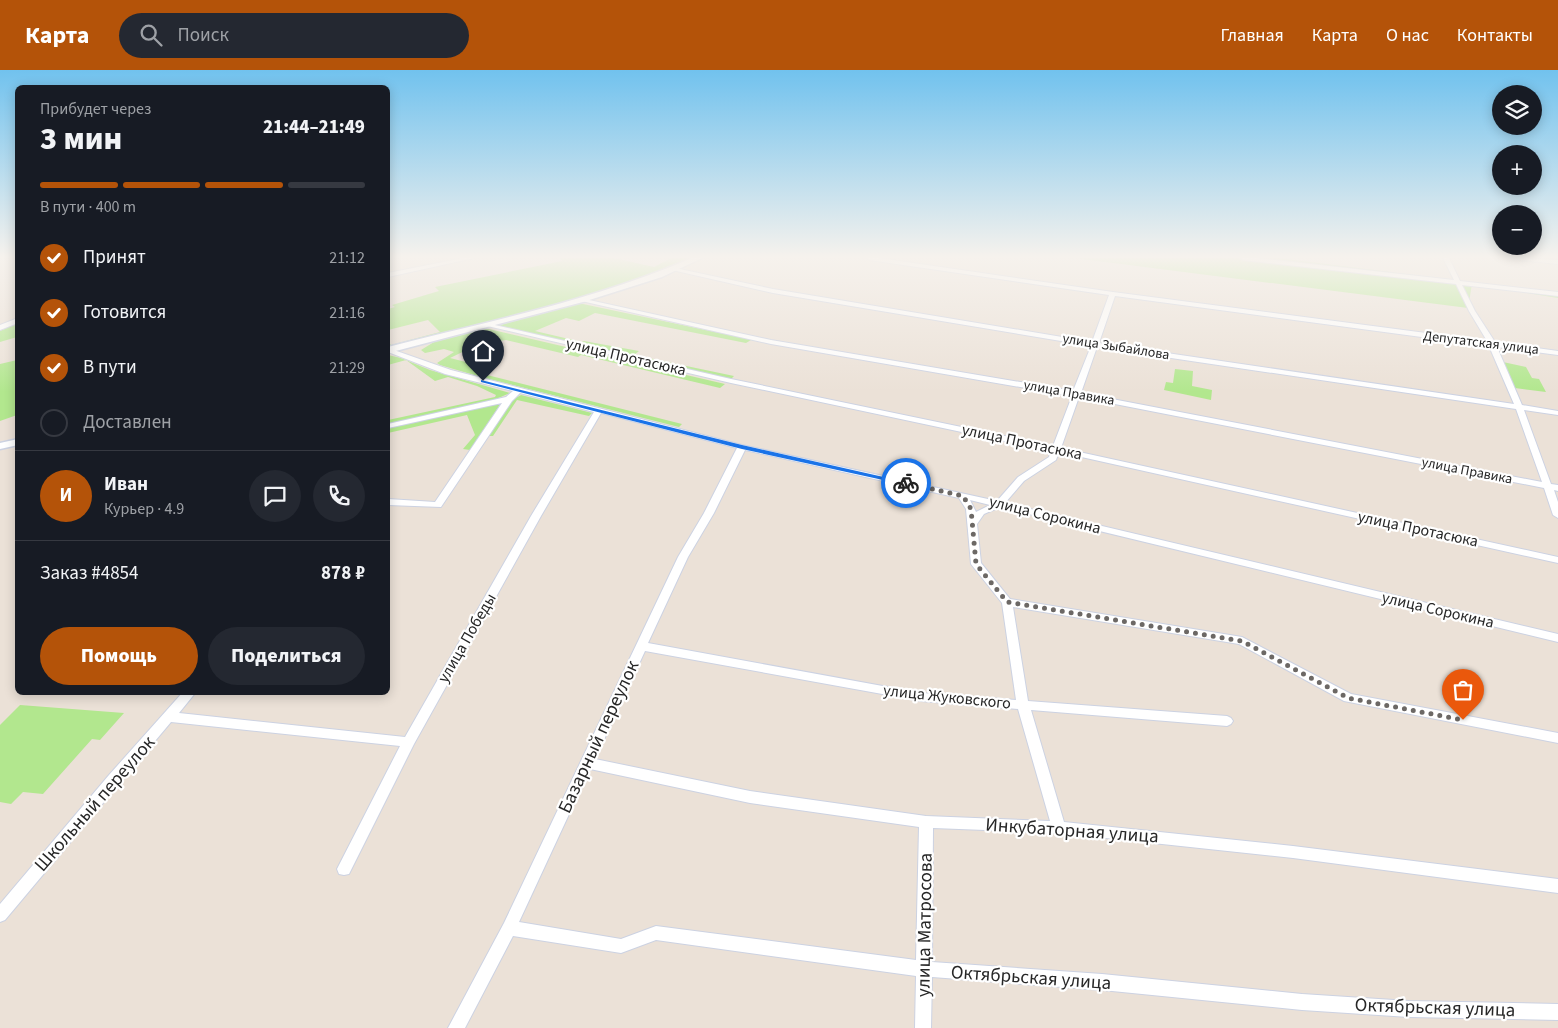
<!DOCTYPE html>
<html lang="ru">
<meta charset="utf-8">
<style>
:root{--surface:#171b24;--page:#242831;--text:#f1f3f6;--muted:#9ea1a6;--line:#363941;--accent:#b45309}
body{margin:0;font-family:"Source Sans 3",sans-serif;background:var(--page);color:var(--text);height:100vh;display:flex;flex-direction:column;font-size:19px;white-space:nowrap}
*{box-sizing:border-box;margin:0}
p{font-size:16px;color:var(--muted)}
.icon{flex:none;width:28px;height:28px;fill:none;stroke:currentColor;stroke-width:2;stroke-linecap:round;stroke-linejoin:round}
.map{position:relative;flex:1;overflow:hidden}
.details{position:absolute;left:15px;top:15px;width:375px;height:610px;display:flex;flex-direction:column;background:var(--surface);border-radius:8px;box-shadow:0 2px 12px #0003}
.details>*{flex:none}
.tools{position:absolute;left:1492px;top:15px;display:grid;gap:10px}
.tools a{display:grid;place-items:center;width:50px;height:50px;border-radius:50%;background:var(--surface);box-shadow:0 2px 12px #0003;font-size:25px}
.pin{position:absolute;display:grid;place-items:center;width:42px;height:42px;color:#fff;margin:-51px -21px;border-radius:50% 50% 50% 0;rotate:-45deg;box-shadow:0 0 5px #0007}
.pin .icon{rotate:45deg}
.courier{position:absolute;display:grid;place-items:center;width:50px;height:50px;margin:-25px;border:4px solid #1a73e8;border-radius:50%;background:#fff;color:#222;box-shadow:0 1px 6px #0007}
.headline em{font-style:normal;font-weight:800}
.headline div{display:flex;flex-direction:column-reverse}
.headline{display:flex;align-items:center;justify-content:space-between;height:85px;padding:0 25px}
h1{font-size:32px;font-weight:800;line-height:38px}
.bar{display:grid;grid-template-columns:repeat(4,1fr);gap:8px 5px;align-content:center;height:60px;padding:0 25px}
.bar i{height:6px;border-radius:4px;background:var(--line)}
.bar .on{background:var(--accent)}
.bar p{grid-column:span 4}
.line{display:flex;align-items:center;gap:12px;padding:0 25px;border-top:1px solid var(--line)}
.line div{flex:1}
.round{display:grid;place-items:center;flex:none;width:52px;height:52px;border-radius:26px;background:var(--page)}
ol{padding:0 25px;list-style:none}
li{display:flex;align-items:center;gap:15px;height:55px}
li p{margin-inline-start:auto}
li .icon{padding:5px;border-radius:50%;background:var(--accent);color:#fff;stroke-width:4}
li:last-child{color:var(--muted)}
li i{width:28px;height:28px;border:2px solid var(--line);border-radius:50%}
.primary-button{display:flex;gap:10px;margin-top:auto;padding:10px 25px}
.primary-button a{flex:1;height:58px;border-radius:30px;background:var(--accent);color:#fff;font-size:20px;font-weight:800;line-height:58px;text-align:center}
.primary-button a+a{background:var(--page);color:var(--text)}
header{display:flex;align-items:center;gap:30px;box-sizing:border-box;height:70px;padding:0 25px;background:var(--accent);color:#fff}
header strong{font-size:24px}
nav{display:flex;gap:28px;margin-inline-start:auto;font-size:18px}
.search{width:350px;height:45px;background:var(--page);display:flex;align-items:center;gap:12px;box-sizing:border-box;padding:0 18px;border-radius:28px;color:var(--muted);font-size:19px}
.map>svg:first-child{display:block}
.green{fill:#b2e78e}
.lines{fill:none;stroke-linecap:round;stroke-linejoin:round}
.minor-casing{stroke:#ccd2e2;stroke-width:2}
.tertiary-casing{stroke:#ccd2e2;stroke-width:3}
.minor{fill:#fff;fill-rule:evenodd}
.tertiary{fill:#fff;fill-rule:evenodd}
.route{fill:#1a73e8}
.done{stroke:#6c6865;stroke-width:5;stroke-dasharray:0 9}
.labels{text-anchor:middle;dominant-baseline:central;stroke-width:4.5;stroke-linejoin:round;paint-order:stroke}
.far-street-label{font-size:14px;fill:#272727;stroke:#fff}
.street-label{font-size:16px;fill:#272727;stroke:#fff}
.near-street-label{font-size:19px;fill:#272727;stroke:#fff}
</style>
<header>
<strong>Карта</strong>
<div class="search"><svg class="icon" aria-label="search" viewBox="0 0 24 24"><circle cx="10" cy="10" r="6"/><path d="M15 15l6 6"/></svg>Поиск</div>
<nav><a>Главная</a><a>Карта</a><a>О нас</a><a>Контакты</a></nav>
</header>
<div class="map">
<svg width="1558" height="958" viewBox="0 0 1558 958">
<rect width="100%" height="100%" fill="#ebe1d7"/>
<g class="green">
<path d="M560,188h54l40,9 17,-9h23l-11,6 -104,35 -191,49v-7l3,4 49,-13 -12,-12 -40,10v-21l7,-2 -3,-2 47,-14 -4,-4 127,-26z"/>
<path d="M1074,188h204l280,35v5l-86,-14 -4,24z"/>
<path d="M577,234h6l184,39 -16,-3 -5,3 -151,-30 -16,8 -13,-3 -31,13 47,11 2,-1 55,10 -5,4 100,21 -3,3 -229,-51 -2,-3z"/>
<path d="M17,253v14l-17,5v-11z"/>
<path d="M485,259h4l236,55 -5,4 -139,-33 -3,2 -72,-17 -27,4 -29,14 32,8 -7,6 207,52 -3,3 -198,-50 -41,-12 -3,-2 17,-11 -10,-3 -19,4 -4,-3 13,-8z"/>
<path d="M388,285l13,3 29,12 80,23 -14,6 -108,25v-4l107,-23 1,-2 -19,-9 -29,-9 -13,4 -29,-21 -18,5z"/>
<path d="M17,290v55l-17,6v-57z"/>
<path d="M1503,292l23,5 6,11 7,1 7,13 -31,-4z"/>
<path d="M1175,299l18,2 -1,15 20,4 -1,10 -47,-10 2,-8 7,1z"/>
<path d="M521,325l71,18 -3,3 -72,-16 -24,36h-7l28,-37z"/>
<path d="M501,333l-31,47 -7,-1 12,-14 -8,-20 -79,18v-5z"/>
<path d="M20,635l104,8 -24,27 -8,-1 -49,55 -20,-2 -12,12 -11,-2v-77z"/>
</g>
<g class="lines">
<g class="minor-casing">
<g id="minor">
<path d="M463,188h11l-86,19v-4z"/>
<path d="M866,188h13l234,34 374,49 -18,-30 -13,-27 -213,-24 -3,-2h17l197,22 -11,-22h6l11,23 98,11v4l-96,-11 13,26 20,31 63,9v4l-61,-8 25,58 36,6v4l-34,-5 27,74 7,1v6l-4,-1 4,12v16l-5,-3 -9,-27 -465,-91 -18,51 497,109v6l-499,-111 -3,8 -32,21 -19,22 553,131v8l-558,-135 -16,7 -7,10 4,39 29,36 232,38 109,57 207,39v10l-214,-42 -105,-57 -226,-37 15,94 199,15 4,2 2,3 -2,3 -4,2 -196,-16 33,112 229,24 265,33v14l-265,-35 -234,-25 -126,-5 -1,134 170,12 200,20 107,7 149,3v16l-149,-3 -107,-7 -200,-20 -170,-13 -1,51h-16l1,-52 -260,-36 -35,13 -108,-17 -48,92h-17l56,-105 174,-366 26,-44 33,-65 -136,-35 -60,103 -127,228 -65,130 -5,1 -5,-1 -2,-5 63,-123 -229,-24 -166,198 -5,2v-18l109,-129 74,-83h13l-17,21 226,24 126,-221 63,-104 -74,-19 -8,8 -71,106 -53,-2v-6l47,3 67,-99 -114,25v-4l118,-27 7,-6 -68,-17 -57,-22v-4l63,22 291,75 255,56 21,-24 31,-20 2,-6 -320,-68 -248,-58 3,-2 245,56 322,67 19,-50 -301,-52 -194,-44 3,-2 191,42 302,51 18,-45 -318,-53 -101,-23 3,-2 98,21 319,53 17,-47 -240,-35zM1115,226l374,50 25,58 -415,-61zM1097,277l419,62 26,73 -461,-89zM745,380l214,48 7,11 5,55 31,39 14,97 -95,-7 -273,-50 40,-86 26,-44zM970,430l20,5 -14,7zM645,581l276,50 97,8 32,112 -124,-5 -176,-25 -155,-32zM590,699l160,34 169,24 -3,133 -260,-34 -35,13 -102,-17z"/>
<path d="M1516,188l42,2v4l-39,-4z"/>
<path d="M18,248v5l-18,7v-5z"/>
</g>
</g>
<g class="tertiary-casing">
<g id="tertiary">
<path d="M692,188h10l-40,19 -79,25 -195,51v-6c102,-26 207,-47 304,-89z"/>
<path d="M18,369v6l-18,4v-6z"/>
</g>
</g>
<use href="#minor" class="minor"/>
<use href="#tertiary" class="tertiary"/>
</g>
<linearGradient id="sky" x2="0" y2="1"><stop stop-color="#71c2ee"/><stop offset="0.58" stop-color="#f6f2ed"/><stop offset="1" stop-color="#f6f2ed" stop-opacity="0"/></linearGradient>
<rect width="1558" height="322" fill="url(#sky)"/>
<path class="route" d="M481,310l261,65 168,38 -4,2 -164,-36 -261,-67z"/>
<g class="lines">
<path class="done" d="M906,413l57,13 8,13 5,55 31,38 235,39 106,57 115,22"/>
</g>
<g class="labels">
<g class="far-street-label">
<text transform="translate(1481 273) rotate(7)">Депутатская улица</text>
<text transform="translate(1116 277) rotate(9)">улица Зыбайлова</text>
<text transform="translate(1069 323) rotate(10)">улица Правика</text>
<text transform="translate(1467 401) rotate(11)">улица Правика</text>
</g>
<g class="street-label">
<text transform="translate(626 287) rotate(13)">улица Протасюка</text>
<text transform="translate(1022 372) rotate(12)">улица Протасюка</text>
<text transform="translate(1045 445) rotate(14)">улица Сорокина</text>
<text transform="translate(1418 459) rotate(12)">улица Протасюка</text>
<text transform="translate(1438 540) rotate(13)">улица Сорокина</text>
<text transform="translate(467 568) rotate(-60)">улица Победы</text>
<text transform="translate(947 627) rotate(6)">улица Жуковского</text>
</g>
<g class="near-street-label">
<text transform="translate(599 667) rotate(-65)">Базарный переулок</text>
<text transform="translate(95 734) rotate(-49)">Школьный переулок</text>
<text transform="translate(1072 761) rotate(4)">Инкубаторная улица</text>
<text transform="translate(925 855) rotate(-89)">улица Матросова</text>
<text transform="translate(1031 908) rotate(4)">Октябрьская улица</text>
<text transform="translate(1435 938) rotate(2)">Октябрьская улица</text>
</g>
</g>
</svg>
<div class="tools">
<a><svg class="icon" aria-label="layers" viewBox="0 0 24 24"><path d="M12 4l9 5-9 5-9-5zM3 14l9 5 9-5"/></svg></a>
<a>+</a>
<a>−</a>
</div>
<div class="pin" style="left:1463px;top:650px;background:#ea580c"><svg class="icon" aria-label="bag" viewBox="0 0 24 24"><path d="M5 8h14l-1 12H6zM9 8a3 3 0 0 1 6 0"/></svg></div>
<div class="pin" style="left:483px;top:311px;background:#1f2937"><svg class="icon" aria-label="home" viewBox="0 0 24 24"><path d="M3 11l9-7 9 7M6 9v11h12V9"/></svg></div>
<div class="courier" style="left:906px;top:413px"><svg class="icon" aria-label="bike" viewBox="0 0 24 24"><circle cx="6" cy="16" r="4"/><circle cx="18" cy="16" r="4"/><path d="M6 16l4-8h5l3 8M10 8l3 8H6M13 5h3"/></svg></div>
<section class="details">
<div class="headline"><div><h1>3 мин</h1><p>Прибудет через</p></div><em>21:44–21:49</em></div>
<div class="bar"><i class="on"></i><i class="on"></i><i class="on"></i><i></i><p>В пути · 400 m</p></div>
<ol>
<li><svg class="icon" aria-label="check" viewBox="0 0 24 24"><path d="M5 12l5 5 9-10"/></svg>Принят<p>21:12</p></li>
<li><svg class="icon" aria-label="check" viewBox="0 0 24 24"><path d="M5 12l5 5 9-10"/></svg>Готовится<p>21:16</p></li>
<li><svg class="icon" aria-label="check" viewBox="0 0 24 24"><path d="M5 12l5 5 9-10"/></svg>В пути<p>21:29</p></li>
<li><i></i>Доставлен</li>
</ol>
<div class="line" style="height:90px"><b class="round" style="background:var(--accent);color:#fff">И</b><div><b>Иван</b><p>Курьер · 4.9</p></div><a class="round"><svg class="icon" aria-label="chat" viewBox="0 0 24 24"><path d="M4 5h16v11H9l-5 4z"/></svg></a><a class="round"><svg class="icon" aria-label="phone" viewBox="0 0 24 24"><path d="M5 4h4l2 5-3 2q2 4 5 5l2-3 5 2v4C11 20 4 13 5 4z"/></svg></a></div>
<div class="line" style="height:65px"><div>Заказ #4854</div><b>878 ₽</b></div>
<div class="primary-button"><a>Помощь</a><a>Поделиться</a></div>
</section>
</div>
